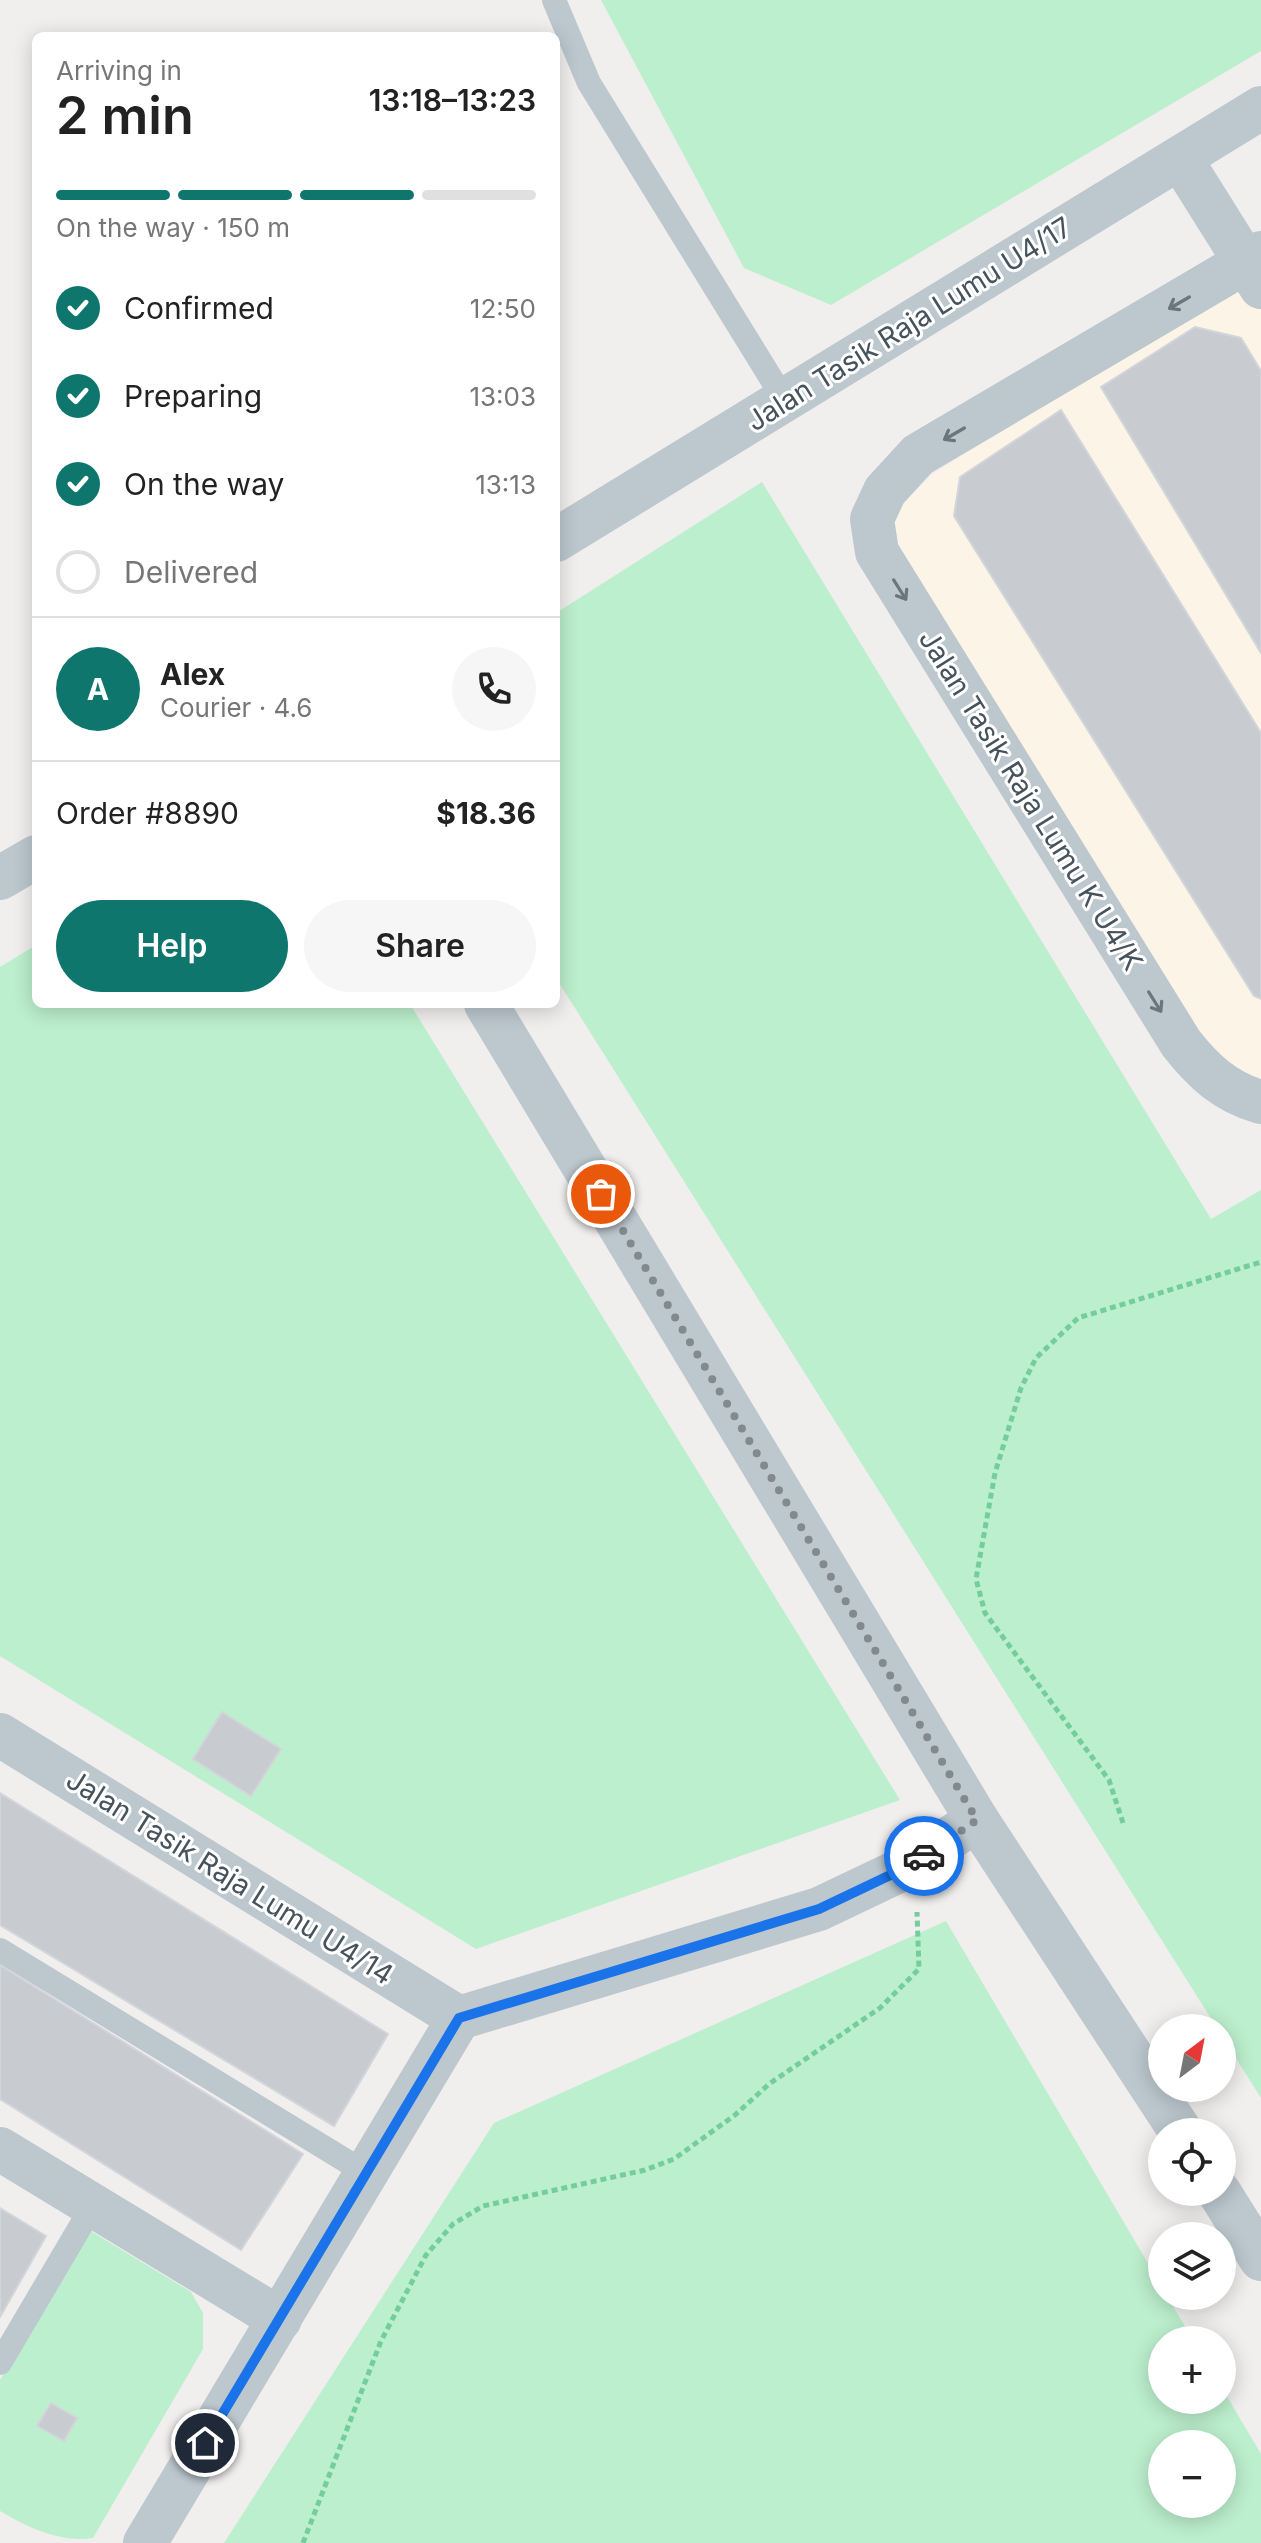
<!DOCTYPE html>
<meta charset="utf-8">
<style>
:root{--surface:#fff;--page:#f6f6f6;--text:#222;--muted:#767676;--line:#e0e0e0;--accent:#0f766e}
body{margin:0;font-family:Inter,sans-serif;background:var(--page);color:var(--text);height:100vh;display:flex;flex-direction:column;font-size:30px;white-space:nowrap}
*{box-sizing:border-box;margin:0}
p{font-size:26px;color:var(--muted)}
.icon{flex:none;width:44px;height:44px;fill:none;stroke:currentColor;stroke-width:2;stroke-linecap:round;stroke-linejoin:round}
.map{position:relative;flex:1;overflow:hidden}
.panel{position:absolute;left:32px;top:32px;width:528px;height:976px;display:flex;flex-direction:column;background:var(--surface);border-radius:12px;box-shadow:0 4px 20px #0003}
.panel>*{flex:none}
.needle{width:52px;rotate:32deg}
.controls{position:absolute;left:1148px;top:2014px;display:grid;gap:16px}
.controls a{display:grid;place-items:center;width:88px;height:88px;border-radius:50%;background:var(--surface);box-shadow:0 4px 20px #0003;font-size:40px}
.pin{position:absolute;display:grid;place-items:center;width:68px;height:68px;color:#fff;margin:-34px;border:4px solid #fff;border-radius:50%;box-shadow:0 2px 8px #0007}
.courier{position:absolute;display:grid;place-items:center;width:80px;height:80px;margin:-40px;border:6px solid #1a73e8;border-radius:50%;background:#fff;color:#222;box-shadow:0 2px 10px #0007}
.headline em{font-style:normal;font-weight:600}
.headline div{display:flex;flex-direction:column-reverse}
.headline{display:flex;align-items:center;justify-content:space-between;height:136px;padding:0 24px}
h1{font-size:52px;font-weight:600;line-height:60px}
.bar{display:grid;grid-template-columns:repeat(4,1fr);gap:12px 8px;align-content:center;height:96px;padding:0 24px}
.bar i{height:10px;border-radius:6px;background:var(--line)}
.bar .on{background:var(--accent)}
.bar p{grid-column:span 4}
.line{display:flex;align-items:center;gap:20px;padding:0 24px;border-top:2px solid var(--line)}
.line div{flex:1}
.round{display:grid;place-items:center;flex:none;width:84px;height:84px;border-radius:42px;background:var(--page)}
ol{padding:0 24px;list-style:none}
li{display:flex;align-items:center;gap:24px;height:88px}
li p{margin-inline-start:auto}
li .icon{padding:8px;border-radius:50%;background:var(--accent);color:#fff;stroke-width:4}
li:last-child{color:var(--muted)}
li i{width:44px;height:44px;border:4px solid var(--line);border-radius:50%}
.action{display:flex;gap:16px;margin-top:auto;padding:16px 24px}
.action a{flex:1;height:92px;border-radius:48px;background:var(--accent);color:#fff;font-size:32px;font-weight:600;line-height:92px;text-align:center}
.action a+a{background:var(--page);color:var(--text)}
.map>svg:first-child{display:block}
.commercial{fill:#fcf5e7}
.green{fill:#bcefcd;fill-rule:evenodd}
.building{fill:#c8ccd1;stroke:#d2d5da;stroke-width:2}
.lines{fill:none;stroke-linecap:round;stroke-linejoin:round}
.path{stroke:#74cd9c;stroke-width:5;stroke-dasharray:6 4;stroke-linecap:butt}
.service{stroke:#bcc7ce;stroke-width:24}
.minor{stroke:#bcc7ce;stroke-width:44}
.oneway{stroke:#69767e}
.done{stroke:#82898f;stroke-width:8;stroke-dasharray:0 14.4}
.route{stroke:#1a73e8;stroke-width:10}
.labels{text-anchor:middle;dominant-baseline:central;stroke-width:6;stroke-linejoin:round;paint-order:stroke}
.street-label{font-size:28px;fill:#46535c;stroke:#fff}
</style>
<div class="map">
<svg width="1261" height="2543" viewBox="0 0 1261 2543">
<rect width="100%" height="100%" fill="#f1eeee"/>
<path class="commercial" d="M1261,269v812l-45,-22 -322,-510 -3,-27 13,-19 29,-29z"/>
<g class="green">
<path d="M601,0h660v51l-430,254 -87,-37z"/>
<path d="M762,482l449,737 50,-29v908l-39,-62v-8h-5l-661,-1050v-365z"/>
<path d="M36,945v59h374l490,796 -424,149 -476,-293v-689z"/>
<path d="M946,1921l216,366v9h5l26,44h-31v60h60v-12l39,66v89h-1037l270,-420zM1162,2444h60v60h-60z"/>
<path d="M89,2230l102,62 12,21v36l-110,189c-33,5 -66,-11 -93,-27v-131z"/>
</g>
<g class="building">
<path d="M1195,327l46,11 20,33v282l-160,-266z"/>
<path d="M1061,410l200,323v266l-7,-3 -300,-480 6,-39z"/>
<path d="M222,1712l59,37 -30,47 -58,-37z"/>
<path d="M0,1793l388,241 -54,92 -334,-201z"/>
<path d="M0,1965l303,189 -62,96 -241,-151z"/>
<path d="M0,2208l46,28 -46,81z"/>
<path d="M51,2403l26,15 -13,23 -27,-15z"/>
</g>
<g class="lines">
<g class="path">
<path d="M1123,1823l-14,-43 -124,-167 -9,-34 19,-106 26,-85 15,-30 42,-40 183,-56"/>
<path d="M303,2543l78,-202 45,-86 27,-31 30,-18 162,-36 29,-11 61,-44 34,-31 111,-76 39,-39 -2,-57"/>
</g>
<g class="service">
<path d="M554,0l35,83 196,318"/>
<path d="M0,1950l366,223"/>
<path d="M0,2363l93,-158"/>
</g>
<g class="minor">
<path d="M1180,158l81,129"/>
<path d="M1261,253l-343,202 -33,36 -13,28 5,33 304,491c22,28 44,49 80,59"/>
<path d="M556,540l705,-432"/>
<path d="M0,878l36,-21"/>
<path d="M486,1004l491,816 204,312"/>
<path d="M0,1735l459,283"/>
<path d="M0,2149l280,170"/>
<path d="M1219,2192l42,67"/>
<path d="M145,2543l314,-525 360,-109 84,-40 74,-49"/>
</g>
</g>
<defs><path id="oneway-shaft" d="M-6 0H5M1.5-3L5.5 0L1.5 3" fill="none" stroke-width="1.6" stroke-linecap="round" stroke-linejoin="round" transform="scale(2)"/></defs>
<g class="oneway">
<use href="#oneway-shaft" transform="translate(1179 303) rotate(150)"/>
<use href="#oneway-shaft" transform="translate(954 434) rotate(150)"/>
<use href="#oneway-shaft" transform="translate(900 590) rotate(58)"/>
<use href="#oneway-shaft" transform="translate(1155 1002) rotate(58)"/>
</g>
<g class="lines">
<path class="done" d="M601,1194l376,626 -53,36"/>
<path class="route" d="M205,2443l254,-425 360,-109 84,-40 21,-13"/>
</g>
<g class="labels">
<g class="street-label">
<text transform="translate(909 324) rotate(-32)">Jalan Tasik Raja Lumu U4/17</text>
<text transform="translate(1031 800) rotate(58)">Jalan Tasik Raja Lumu K U4/K</text>
<text transform="translate(230 1877) rotate(32)">Jalan Tasik Raja Lumu U4/14</text>
</g>
</g>
</svg>
<div class="controls">
<a><svg class="needle" viewBox="-14 -14 28 28"><path d="M0-13l5 13h-10z" fill="#e53935"/><path d="M0 13l5-13h-10z" fill="#767676"/></svg></a>
<a><svg class="icon" aria-label="locate" viewBox="0 0 24 24"><circle cx="12" cy="12" r="6"/><path d="M12 2v4M12 18v4M2 12h4M18 12h4"/></svg></a>
<a><svg class="icon" aria-label="layers" viewBox="0 0 24 24"><path d="M12 4l9 5-9 5-9-5zM3 14l9 5 9-5"/></svg></a>
<a>+</a>
<a>−</a>
</div>
<div class="pin" style="left:601px;top:1194px;background:#ea580c"><svg class="icon" aria-label="bag" viewBox="0 0 24 24"><path d="M5 8h14l-1 12H6zM9 8a3 3 0 0 1 6 0"/></svg></div>
<div class="pin" style="left:205px;top:2443px;background:#1f2937"><svg class="icon" aria-label="home" viewBox="0 0 24 24"><path d="M3 11l9-7 9 7M6 9v11h12V9"/></svg></div>
<div class="courier" style="left:924px;top:1856px"><svg class="icon" aria-label="car" viewBox="0 0 24 24"><path d="M5 17H2v-5l4-1 3-4h7l3 4 3 1v5h-3M9 17h6M6 11h13"/><circle cx="7" cy="17" r="2"/><circle cx="17" cy="17" r="2"/></svg></div>
<section class="panel">
<div class="headline"><div><h1>2 min</h1><p>Arriving in</p></div><em>13:18–13:23</em></div>
<div class="bar"><i class="on"></i><i class="on"></i><i class="on"></i><i></i><p>On the way · 150 m</p></div>
<ol>
<li><svg class="icon" aria-label="check" viewBox="0 0 24 24"><path d="M5 12l5 5 9-10"/></svg>Confirmed<p>12:50</p></li>
<li><svg class="icon" aria-label="check" viewBox="0 0 24 24"><path d="M5 12l5 5 9-10"/></svg>Preparing<p>13:03</p></li>
<li><svg class="icon" aria-label="check" viewBox="0 0 24 24"><path d="M5 12l5 5 9-10"/></svg>On the way<p>13:13</p></li>
<li><i></i>Delivered</li>
</ol>
<div class="line" style="height:144px"><b class="round" style="background:var(--accent);color:#fff">A</b><div><b>Alex</b><p>Courier · 4.6</p></div><a class="round"><svg class="icon" aria-label="phone" viewBox="0 0 24 24"><path d="M5 4h4l2 5-3 2q2 4 5 5l2-3 5 2v4C11 20 4 13 5 4z"/></svg></a></div>
<div class="line" style="height:104px"><div>Order #8890</div><b>$18.36</b></div>
<div class="action"><a>Help</a><a>Share</a></div>
</section>
</div>
